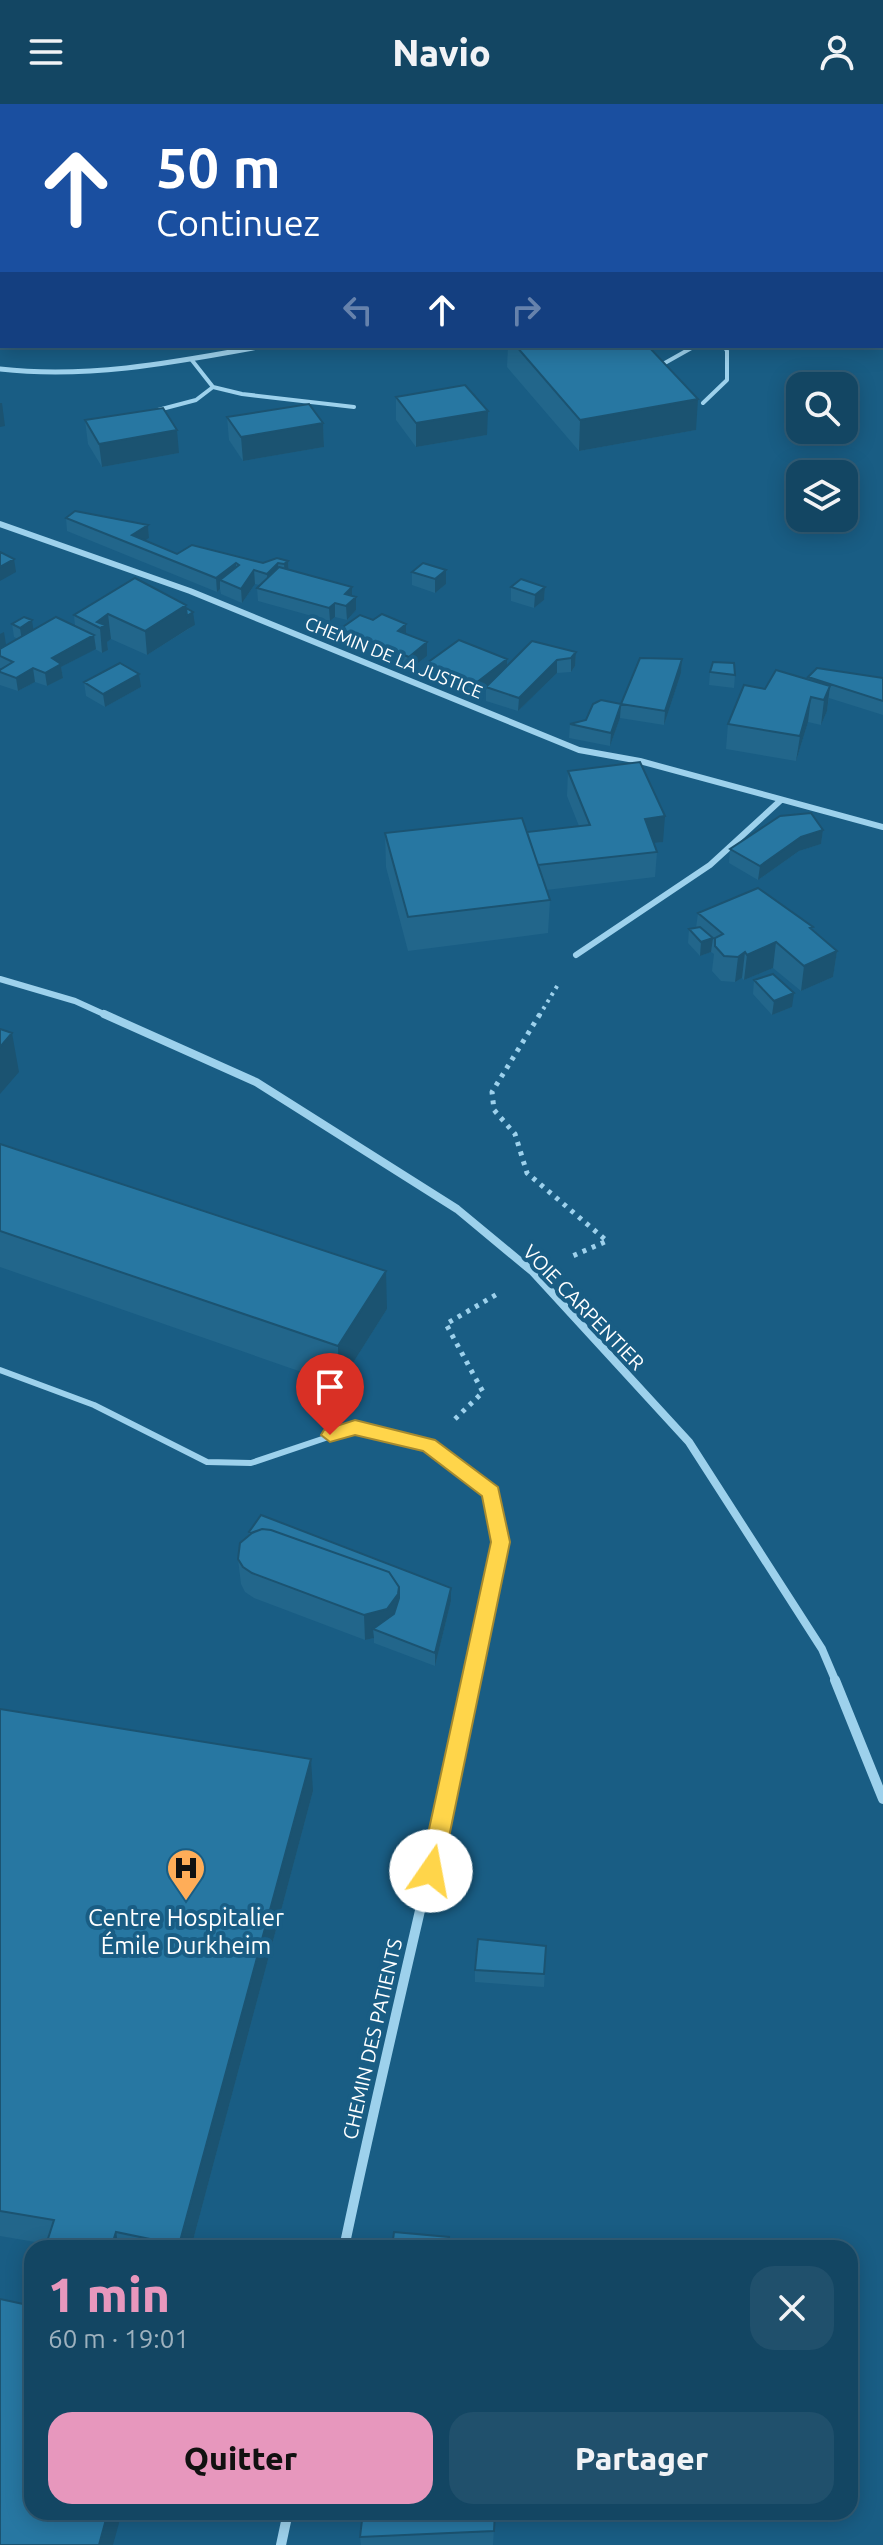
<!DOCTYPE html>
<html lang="fr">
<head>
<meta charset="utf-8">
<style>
  body { margin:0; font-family:Ubuntu,sans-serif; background:#20506c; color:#f1f3f6; height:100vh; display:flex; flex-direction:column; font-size:30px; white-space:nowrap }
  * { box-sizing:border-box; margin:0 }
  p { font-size:26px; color:#9db1be }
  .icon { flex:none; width:44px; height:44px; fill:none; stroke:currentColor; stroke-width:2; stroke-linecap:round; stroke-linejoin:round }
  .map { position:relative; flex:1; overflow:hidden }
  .details { position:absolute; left:24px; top:2136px; width:834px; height:280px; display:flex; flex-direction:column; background:#134663; border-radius:24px; box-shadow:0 4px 20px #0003,0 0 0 2px #325e78 }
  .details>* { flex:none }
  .hud { position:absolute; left:0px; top:0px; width:884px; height:244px; box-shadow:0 4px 20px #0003,0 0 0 2px #325e78; background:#1a4fa0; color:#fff; overflow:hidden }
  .tools { position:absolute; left:786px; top:268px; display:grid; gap:16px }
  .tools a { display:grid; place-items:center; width:72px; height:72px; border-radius:16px; background:#134663; box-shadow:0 4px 20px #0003,0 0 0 2px #325e78; font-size:40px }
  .pin { position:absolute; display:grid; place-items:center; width:68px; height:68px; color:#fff; margin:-82px -34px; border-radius:50% 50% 50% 0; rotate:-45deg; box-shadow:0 0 8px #0007 }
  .pin .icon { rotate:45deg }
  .me { position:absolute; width:88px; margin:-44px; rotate:12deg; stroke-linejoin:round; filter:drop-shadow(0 0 6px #0008) }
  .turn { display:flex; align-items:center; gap:28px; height:168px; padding:0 24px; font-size:36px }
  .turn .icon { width:104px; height:104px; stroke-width:2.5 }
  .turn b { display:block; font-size:56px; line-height:68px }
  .lanes { display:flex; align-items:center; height:76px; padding:0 24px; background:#0003; justify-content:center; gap:40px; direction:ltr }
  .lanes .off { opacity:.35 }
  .round { display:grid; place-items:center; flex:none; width:84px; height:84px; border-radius:24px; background:#20506c }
  .headline { display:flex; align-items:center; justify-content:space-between; height:136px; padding:0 24px }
  h1 { font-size:48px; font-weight:800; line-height:60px; color:#e797bd }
  .button { display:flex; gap:16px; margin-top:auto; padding:16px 24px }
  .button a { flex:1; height:92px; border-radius:24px; background:#e797bd; color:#111; font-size:32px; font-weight:800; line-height:92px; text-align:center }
  .button a+a { background:#20506c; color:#f1f3f6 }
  header { display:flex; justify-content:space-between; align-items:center; height:104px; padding:0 24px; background:#134663; font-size:36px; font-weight:800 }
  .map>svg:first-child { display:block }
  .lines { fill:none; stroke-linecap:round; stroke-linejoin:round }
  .path-far1 { stroke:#9dd1ec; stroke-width:4; stroke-dasharray:3 5; stroke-linecap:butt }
  .path { stroke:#9dd1ec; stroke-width:5; stroke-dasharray:4 6; stroke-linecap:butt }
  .lane-far1 { stroke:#9dd1ec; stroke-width:4 }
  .lane { stroke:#9dd1ec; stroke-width:6 }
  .street-far3 { stroke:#9dd1ec; stroke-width:5 }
  .street-far2 { stroke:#9dd1ec; stroke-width:6 }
  .street-far1 { stroke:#9dd1ec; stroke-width:8 }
  .street { stroke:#9dd1ec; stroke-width:10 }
  .wall { fill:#22668b }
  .shaded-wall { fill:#1b5371 }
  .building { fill:#2777a2; stroke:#1b5371; stroke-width:2 }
  .route { fill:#ffd54a; stroke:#a68a30; stroke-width:2 }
  .labels { text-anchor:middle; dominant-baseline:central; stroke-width:8; stroke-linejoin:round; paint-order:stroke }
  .far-street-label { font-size:18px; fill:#fff; stroke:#195d84 }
  .street-label { font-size:20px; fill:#fff; stroke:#195d84 }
  .near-poi-label { font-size:24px; fill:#fff; stroke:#195d84 }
</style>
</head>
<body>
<header><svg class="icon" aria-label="menu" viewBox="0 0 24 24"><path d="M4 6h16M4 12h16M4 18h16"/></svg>Navio<svg class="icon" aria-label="person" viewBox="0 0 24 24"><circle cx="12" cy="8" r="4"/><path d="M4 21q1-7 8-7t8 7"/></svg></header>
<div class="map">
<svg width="883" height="2441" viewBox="0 0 883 2441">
  <rect width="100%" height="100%" fill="#195d84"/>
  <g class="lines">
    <path class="path-far1" d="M539,912L559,879"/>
    <path class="path" d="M540,910L492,988L494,1006L515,1030L527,1069L607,1137L568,1154
      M455,1315L483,1288L446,1220L499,1189"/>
    <path class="lane-far1" d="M191,255L213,283L242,290L354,303
      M663,260L695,242
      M703,299L727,276V247L724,242
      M158,306L196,296L213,283"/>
    <path class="lane" d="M0,1266L94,1301L207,1358L251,1359L355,1324L429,1341"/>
    <path class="street-far3" d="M0,265C90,275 176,258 264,242"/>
    <path class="street-far2" d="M0,420L190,487L579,646L640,657L883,723
      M576,851L710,761L781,696
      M0,875L75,897L108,912"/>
    <path class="street-far1" d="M104,910L256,978L457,1105L533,1168L689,1338L822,1545L836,1578
      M429,1341L491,1388L501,1438L471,1578"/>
    <path class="street" d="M835,1576L883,1695
      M344,2144C384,1954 431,1766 472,1576
      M281,2441L288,2408"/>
  </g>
  <path class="wall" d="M0,0H28V2H2V25H0Z
    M303,0H345L346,2H303Z
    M491,0H609V2H491Z
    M837,0H883V56L882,2H840Z
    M882,59H883V87L882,85Z
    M508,242H648L696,326L579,347L507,263Z
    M396,293L487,331L416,343L396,316Z
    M227,313L323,319L324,343L243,357L229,336Z
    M85,316L179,349L102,363L88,340Z
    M66,414L148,421L149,434L145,436L177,450L263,459L288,457L289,466L352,483V492L356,506L347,516L335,513L330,517L258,497L257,484L260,481L255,480L242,499L221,490L220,485L217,488L67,427Z
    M446,466V480L435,489L412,481V468Z
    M511,483H545L544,496L534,504L511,497Z
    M186,501V504L195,521L147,551L111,535L107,538L108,546L102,549L95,545L61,563L63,574L47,582L35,578L18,587L0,581V566L2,565L0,564V545L18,535L14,533L12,520L34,526L75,522L74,511Z
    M373,516L406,520V530L427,552L409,566L340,538V525Z
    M576,548L575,562L571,568L557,569L518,607L486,597V585L476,593L427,573V559L507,555V562Z
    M682,555L681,569L664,621L620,614L610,642L569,634L570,620L586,616L621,600Z
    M710,568L735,571L734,584L709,581Z
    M808,573L883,574V611L829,594L827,607L821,621L808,618L796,657L726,645L728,620L765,585L808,576Z
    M84,578L141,583L105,603L86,592Z
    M568,667L663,738L654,739L657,748L655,773L546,786L550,796L548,829L408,847L386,763L385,729L527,728L579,722L567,692Z
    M823,726L821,740L799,747L758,776L729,759L730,745Z
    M698,809L812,827L837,847L833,873L801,887L773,864L744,876L742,874L735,878L721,877L712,867L714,850L711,848L700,852L688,839L689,825L696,824Z
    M754,876L792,903L772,911L753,890Z
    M0,1040L387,1205L339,1281L0,1163Z
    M249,1428L451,1497L435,1562L374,1539V1534L365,1536L254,1494L245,1488L241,1480L238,1455L249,1431Z
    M0,1605L313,1687L191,2144H45L47,2140L0,2132Z
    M546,1842L544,1883L475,1878V1866Z
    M495,2408L493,2441H361L360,2433Z"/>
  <path class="shaded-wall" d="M0,87H2V120H0Z
    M698,295L696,326L579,347L580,316Z
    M0,299H2L5,322L0,323Z
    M488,307L487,331L416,343V319Z
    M323,319L324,343L243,357L241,333Z
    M177,326L179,349L102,363L99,340Z
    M148,421L149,434L136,442L132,431Z
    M14,455L16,468L0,477V463Z
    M288,457L289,470L285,474L284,460Z
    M236,459V472L220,476V485L217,488L216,474Z
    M278,459L279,472L268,483L267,470Z
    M254,466L255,480L242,499L241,485Z
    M446,466V480L435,489V475Z
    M352,483V496L345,503V490Z
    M545,483L544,496L534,504L535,491Z
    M356,493V506L347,516L346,502Z
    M335,499V513L330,517L329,504Z
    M186,501L188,525L147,551L145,527Z
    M193,508L195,521L188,525L187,512Z
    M108,510L111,535L107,538L108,546L102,549L100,524L97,518Z
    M32,516L34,530L22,537L20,524Z
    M406,520V534L398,527Z
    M4,528L6,541L0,544V530Z
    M94,531L96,545L61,563L63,574L47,582L45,569L52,554Z
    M427,538V552L409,566V553Z
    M576,548L575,562L571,568V554Z
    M507,555V568L476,593V579Z
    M682,555L681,569L664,621L665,607Z
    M557,556V569L518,607L519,594Z
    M33,564L35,578L18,587L16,574Z
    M139,570L141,583L105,603L103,590Z
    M830,582L827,607L821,621L824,596Z
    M811,593L808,618L796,657L800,632Z
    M621,600L620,614L610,642L611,629Z
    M665,712L663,738L654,739L645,715Z
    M823,726L821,740L799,747L758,776L760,762L801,733Z
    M713,834L711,848L700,852L701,838Z
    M776,838L773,864L744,876L747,851Z
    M837,847L833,873L801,887L804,862Z
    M745,848L742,874L735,878L738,853Z
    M794,889L792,903L772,911L774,897Z
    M12,929L19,968L0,990V943Z
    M386,1167L387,1205L339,1281L338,1242Z
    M451,1484V1497L435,1562V1549Z
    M398,1490L399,1508L373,1525L374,1534L365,1536L364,1511Z
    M311,1655L313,1687L191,2144H180L179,2141Z
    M116,2128L119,2144H111Z
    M108,2408H122L113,2441H99Z"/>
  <path class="building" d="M0,0H27V2H2V4H0Z
    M68,0H129V2H69Z
    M194,0H258L259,2H195Z
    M494,0H523V1L495,2Z
    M852,0H883V20H882V2H855Z
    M2,64V87H0V65Z
    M516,242H648L698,295L580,316Z
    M465,281L488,307L416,319L396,293Z
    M309,300L323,319L241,333L227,313Z
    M163,304L177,326L99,340L85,316Z
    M75,407L148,421L132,431L177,450L192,441L263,459L277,454L288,457L284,460L278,459L267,470L254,466L241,485L220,476L239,461L236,459L216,474L66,414Z
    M0,448L14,455L0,463Z
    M423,459L446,466L435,475L412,468Z
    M279,463L352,483L345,490L356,493L346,502L335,499L329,504L257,484Z
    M135,474L186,501L145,527L108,510L97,518L105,521L100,524L74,511Z
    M521,475L545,483L535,491L511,483Z
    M186,504L193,508L187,512Z
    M382,510L406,520L398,527L427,538L409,553L340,525L360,511L373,516Z
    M24,513L32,516L20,524L12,520Z
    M56,513L94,531L52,554L61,560L45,569L33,564L16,574L0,568V566L13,558L0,552V545Z
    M459,536L507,555L476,579L427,559Z
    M532,537L576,548L571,554L557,556L519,594L486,583Z
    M640,554L682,555L665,607L621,600Z
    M713,558L734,559L735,571L710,568Z
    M120,559L139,570L103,590L84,578Z
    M817,564L883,574V597L808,573Z
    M776,566L830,582L824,596L811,593L800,632L728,620L744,581L765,585Z
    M601,596L621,600L611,629L570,620L586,616L593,600Z
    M640,658L665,712L645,715L657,748L538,761L527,728L590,721L568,667Z
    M811,709L823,726L801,733L760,762L730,745L780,712Z
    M522,714L550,796L408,813L385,729Z
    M758,784L813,823L810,824L837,847L804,862L776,838L747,851L745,848L738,853L724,852L715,842V834L723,830L698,809Z
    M700,823L713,834L701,838L689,825Z
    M773,870L794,889L774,897L754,876Z
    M0,925L12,929L0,943Z
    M0,1040L386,1167L338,1242L0,1127Z
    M261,1411L451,1484L435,1549L373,1525L394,1510L399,1494V1483L389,1468L271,1426L262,1425L251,1429L249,1428Z
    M262,1425L271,1426L389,1468L399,1483L398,1490L387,1505L364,1511L252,1469L243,1463L238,1455L240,1439L252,1429Z
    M0,1605L311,1655L179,2141L116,2128L111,2144H45L54,2116L0,2107Z
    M478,1835L546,1842L544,1870L475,1866Z
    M394,2128L449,2133L448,2144H392Z
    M32,2189V2408H108L99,2441H0V2195L28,2201Z
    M363,2408H495L494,2427L360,2433Z"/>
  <path class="route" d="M355,1316L435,1336L498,1383L510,1438L442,1767L438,1774L431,1777L423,1774L420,1767L491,1438L482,1392L423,1347L355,1331L330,1338L321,1331L324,1326Z"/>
  <defs>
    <g id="hospital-pin" transform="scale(2)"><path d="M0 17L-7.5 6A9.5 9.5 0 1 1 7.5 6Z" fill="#ffad58" stroke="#195d84"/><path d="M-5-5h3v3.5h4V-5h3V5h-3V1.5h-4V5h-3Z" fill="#111"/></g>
  </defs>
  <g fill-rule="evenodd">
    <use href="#hospital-pin" x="186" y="1764"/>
  </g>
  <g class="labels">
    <g class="far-street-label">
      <text transform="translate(394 553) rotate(22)">CHEMIN DE LA JUSTICE</text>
    </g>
    <g class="street-label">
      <text transform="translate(584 1203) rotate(46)">VOIE CARPENTIER</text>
      <text transform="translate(372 1935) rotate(-77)">CHEMIN DES PATIENTS</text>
    </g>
    <g class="near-poi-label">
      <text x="186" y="1813">Centre Hospitalier<tspan x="186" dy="28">Émile Durkheim</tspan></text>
    </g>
  </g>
</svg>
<div class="tools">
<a><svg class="icon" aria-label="search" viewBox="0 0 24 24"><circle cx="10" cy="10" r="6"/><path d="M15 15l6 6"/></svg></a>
<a><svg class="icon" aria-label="layers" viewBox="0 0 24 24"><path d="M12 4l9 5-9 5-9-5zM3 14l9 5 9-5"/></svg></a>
</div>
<div class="pin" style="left:330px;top:1331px;background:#d93025"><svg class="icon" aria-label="arrive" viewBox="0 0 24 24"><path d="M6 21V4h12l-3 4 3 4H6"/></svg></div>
<svg class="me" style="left:431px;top:1767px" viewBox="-20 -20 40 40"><circle r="19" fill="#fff"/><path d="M0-13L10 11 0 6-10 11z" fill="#ffd54a"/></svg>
<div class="hud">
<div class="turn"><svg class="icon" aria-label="ahead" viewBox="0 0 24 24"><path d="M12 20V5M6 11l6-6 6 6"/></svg><div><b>50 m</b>Continuez</div></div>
<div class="lanes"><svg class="icon off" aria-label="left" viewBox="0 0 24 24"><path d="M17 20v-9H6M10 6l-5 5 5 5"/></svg><svg class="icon" aria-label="ahead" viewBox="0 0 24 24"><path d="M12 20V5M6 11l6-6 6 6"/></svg><svg class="icon off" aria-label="right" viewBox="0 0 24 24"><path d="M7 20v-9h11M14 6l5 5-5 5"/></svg></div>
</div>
<section class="details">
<div class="headline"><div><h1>1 min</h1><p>60 m · 19:01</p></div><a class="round"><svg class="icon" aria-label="close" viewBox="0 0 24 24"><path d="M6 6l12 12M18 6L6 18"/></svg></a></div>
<div class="button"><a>Quitter</a><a>Partager</a></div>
</section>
</div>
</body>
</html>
